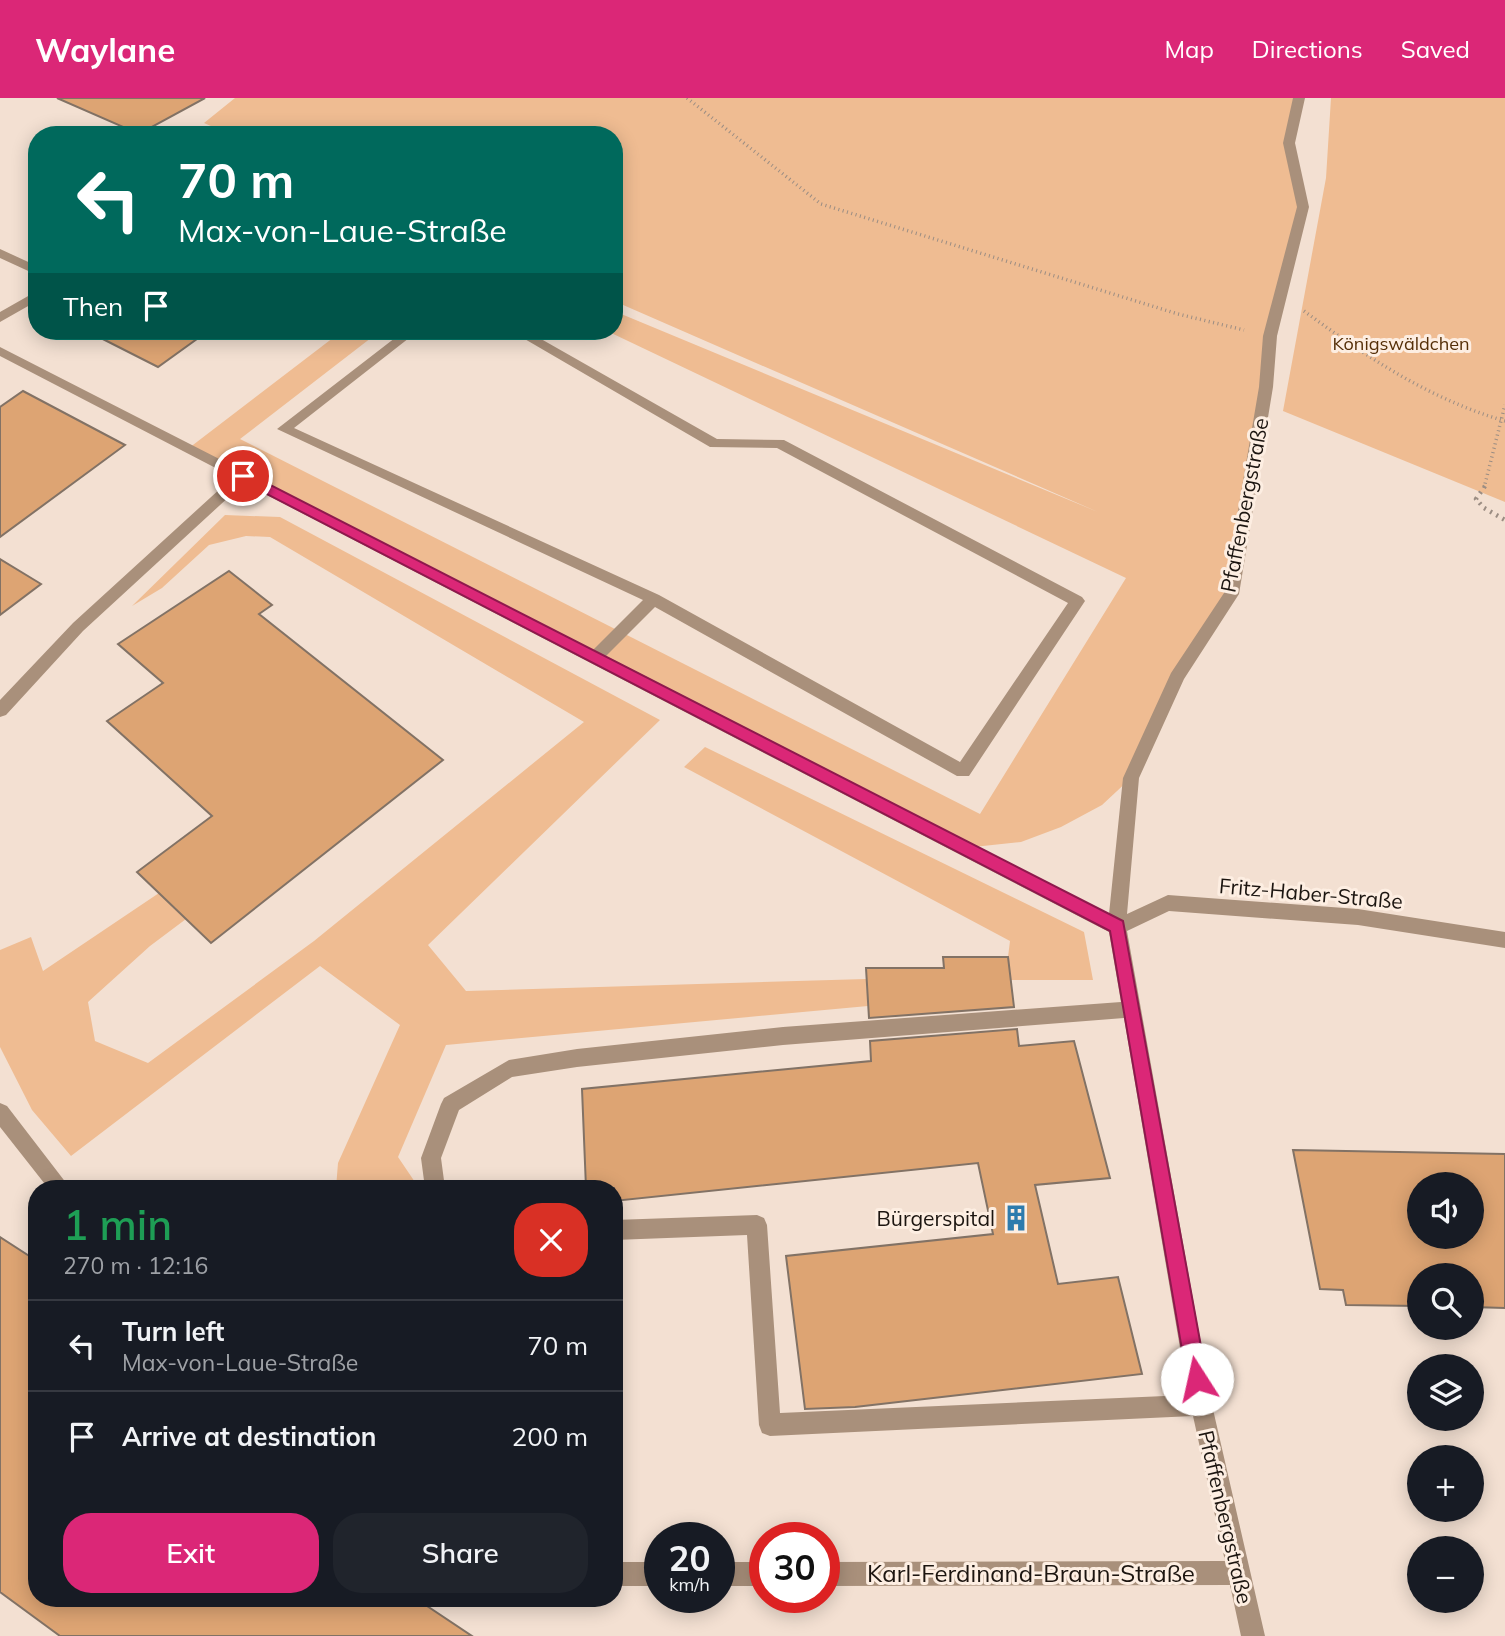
<!DOCTYPE html>
<html lang="en">
<head>
<meta charset="utf-8">
<style>
  body { margin:0; font-family:Mulish,sans-serif; background:#20242c; color:#f1f3f6; height:100vh; display:flex; flex-direction:column; font-size:26px; white-space:nowrap }
  * { box-sizing:border-box; margin:0 }
  p { font-size:23px; color:#9ea1a6 }
  .icon { flex:none; width:38px; height:38px; fill:none; stroke:currentColor; stroke-width:2; stroke-linecap:round; stroke-linejoin:round }
  .map { position:relative; flex:1; overflow:hidden }
  .side { position:absolute; left:28px; top:1082px; width:595px; height:427px; display:flex; flex-direction:column; background:#171b24; border-radius:28px; box-shadow:0 4px 18px #0003 }
  .side>* { flex:none }
  .guide { position:absolute; left:28px; top:28px; width:595px; height:214px; border-radius:28px; box-shadow:0 4px 18px #0003; background:#00695c; color:#fff; overflow:hidden }
  .fabs { position:absolute; left:1407px; top:1074px; display:grid; gap:14px }
  .fabs a { display:grid; place-items:center; width:77px; height:77px; border-radius:50%; background:#171b24; box-shadow:0 4px 18px #0003; font-size:35px }
  .speed { position:absolute; left:644px; top:1424px; display:flex; gap:14px; font-size:35px; font-weight:700; text-align:center }
  .speed>* { display:grid; place-content:center; width:91px; height:91px; border-radius:50%; background:#171b24; box-shadow:0 4px 18px #0003; line-height:1 }
  .speed small { font-size:18px; font-weight:400 }
  .speed .limit { border:10px solid #d22; background:#fff; color:#111 }
  .pin { position:absolute; display:grid; place-items:center; width:60px; height:60px; color:#fff; margin:-30px; border:4px solid #fff; border-radius:50%; box-shadow:0 2px 7px #0007 }
  .me { position:absolute; width:77px; margin:-38px; rotate:350deg; stroke-linejoin:round; filter:drop-shadow(0 0 5px #0008) }
  .turn { display:flex; align-items:center; gap:24px; height:147px; padding:0 35px; font-size:32px }
  .turn .icon { width:91px; height:91px; stroke-width:2.5 }
  .turn b { display:block; font-size:49px; line-height:60px }
  .then { display:flex; align-items:center; height:66px; padding:0 35px; background:#0003; gap:14px; font-size:26px }
  .round { display:grid; place-items:center; flex:none; width:74px; height:74px; border-radius:28px; background:#20242c }
  .headline { display:flex; align-items:center; justify-content:space-between; height:119px; padding:0 35px }
  h1 { font-size:42px; font-weight:600; line-height:52px; color:#1e9e55 }
  .button { display:flex; gap:14px; margin-top:auto; padding:14px 35px }
  .button a { flex:1; height:80px; border-radius:28px; background:#db2777; color:#fff; font-size:28px; font-weight:600; line-height:80px; text-align:center }
  .button a+a { background:#20242c; color:#f1f3f6 }
  ul { padding:0; list-style:none }
  li { display:flex; align-items:center; gap:21px; height:91px; padding:0 35px; border-top:2px solid #363941 }
  li div { flex:1 }
  li b { display:block; font-size:26px }
  li em { font-style:normal }
  header { display:flex; align-items:center; gap:42px; box-sizing:border-box; height:98px; padding:0 35px; background:#db2777; color:#fff }
  header strong { font-size:33px }
  nav { display:flex; gap:38px; margin-inline-start:auto; font-size:24px }
  .map>svg:first-child { display:block }
  .green { fill:#efbc92 }
  .building { fill:#dda473; stroke:#827265; stroke-width:2; fill-rule:evenodd }
  .lines { fill:none; stroke-linecap:round; stroke-linejoin:round }
  .path-far1 { stroke:#9b8d83; stroke-width:3.5; stroke-dasharray:1 3.5; stroke-linecap:butt }
  .path { stroke:#9b8d83; stroke-width:4.5; stroke-dasharray:2 5; stroke-linecap:butt }
  .minor { fill:#a9907b; fill-rule:evenodd }
  .route { fill:#db2777; stroke:#8e194d; stroke-width:2 }
  .labels { text-anchor:middle; dominant-baseline:central; stroke-width:6; stroke-linejoin:round; paint-order:stroke }
  .far-park-label { font-size:18px; fill:#552f08; stroke:#fdeee2 }
  .street-label { font-size:21px; fill:#1c1510; stroke:#fdeee2 }
  .poi-label { font-size:21px; fill:#1c1510; stroke:#fdeee2; text-anchor:end }
  .near-street-label { font-size:24px; fill:#1c1510; stroke:#fdeee2 }
</style>
</head>
<body>
<header>
<strong>Waylane</strong>
<nav><a>Map</a><a>Directions</a><a>Saved</a></nav>
</header>
<div class="map">
<svg width="1505" height="1538" viewBox="0 0 1505 1538">
  <rect width="100%" height="100%" fill="#f3e0d2"/>
  <path class="green" d="M235,0H1299L1289,45L1303,109L1270,238L1231,496L1177,580L1131,680L1102,707L1061,729L1021,744L964,750L189,350L342,233H380L240,341L980,716L1126,480L607,233H614V213L1098,414L614,203V37H231L204,25Z
    M1331,0H1505V404L1283,313L1326,80Z
    M225,417L280,419L660,622L428,847L466,893L866,881L868,908L446,947L398,1059L419,1090H336L338,1065L400,927L320,868L71,1058L32,1012L0,949V852L31,839L43,873L159,795L186,821L150,848L88,904L95,943L148,965L314,843L584,624L270,439L246,438L209,447L162,490L132,508Z
    M705,649L1084,834L1093,882H1011L1008,859L1010,843L684,669Z"/>
  <path class="building" d="M57,0H205L139,36Z
    M87,233H208L158,269Z
    M23,293L125,347L0,439V309Z
    M0,461L41,486L0,517Z
    M229,473L272,507L259,516L443,662L211,845L137,774L212,718L107,623L163,585L118,546Z
    M943,859H1008L1014,909L869,920L866,870H944Z
    M1017,931L1019,948L1074,943L1110,1080L1035,1087L1058,1186L1118,1179L1142,1276L855,1309L805,1311L786,1158L993,1136L978,1065L614,1103V1090H586L582,991L871,963L870,943Z
    M1293,1052L1505,1056V1210L1472,1209V1178H1419V1208L1346,1207L1343,1192L1320,1191ZM1419,1087H1472V1139H1419Z
    M0,1139L37,1163V1500H415L472,1538H60L0,1494Z"/>
  <g class="lines">
    <path class="path-far1" d="M687,0L821,106L1178,216L1244,232
      M1304,213C1367,259 1429,301 1505,323
      M1484,390L1505,307"/>
    <path class="path" d="M1485,388L1476,401L1484,410L1505,422"/>
    <path class="minor" d="M1293,0H1305L1295,45L1309,109L1277,238L1273,289L1239,496L1184,581L1139,680L1127,816L1168,797L1358,811L1505,834V850L1358,827L1169,813L1127,833L1212,1307L1265,1538H1241L1230,1487L824,1488V1464L1225,1463L1193,1318L770,1338L762,1335L759,1327L747,1137L614,1142V1122L757,1117L764,1120L767,1127L780,1315L1188,1297L1124,920L783,947L577,969L512,979L459,1012L441,1060L445,1090H425L421,1060L441,1006L444,1000L509,962L577,951L783,929L1121,904L1109,834L244,385L83,533L6,617L0,619V602L73,525L233,379L0,258V249L593,552L643,502L277,331L404,233H418L294,330L659,497L960,664L1068,505L777,350L710,349L511,233H527L717,341L784,342L1082,499L1085,503L969,678H957L655,509L606,558L1109,816L1123,680L1171,575L1224,495L1259,289L1263,238L1297,109L1283,45Z
      M0,151L37,168V177L0,160Z
      M37,193V203L0,224V214Z
      M0,1005L7,1008L70,1090H48L0,1029Z
      M614,1464H660V1488H614Z
      M719,1464H765V1488H719Z"/>
  </g>
  <path class="route" d="M243,373L1123,823L1207,1281L1204,1288L1197,1291L1190,1288L1187,1281L1110,833L238,381V375Z"/>
  <defs>
    <g id="building-bare" transform="scale(2.1)"><path d="M-4-6H4V6H1V3H-1V6H-4ZM-2.5-4.3h1.7v1.8h-1.7ZM.8-4.3h1.7v1.8H.8ZM-2.5-1h1.7V.8h-1.7ZM.8-1h1.7V.8H.8Z" fill="#2d7bad" stroke="#fdeee2" stroke-width="2.5" paint-order="stroke"/></g>
  </defs>
  <g fill-rule="evenodd">
    <use href="#building-bare" x="1016" y="1120"/>
  </g>
  <g class="labels">
    <g class="far-park-label">
      <text x="1401" y="245">Königswäldchen</text>
    </g>
    <g class="street-label">
      <text transform="translate(1244 407) rotate(-79)">Pfaffenbergstraße</text>
      <text transform="translate(1311 795) rotate(5)">Fritz-Haber-Straße</text>
      <text transform="translate(1226 1419) rotate(77)">Pfaffenbergstraße</text>
    </g>
    <g class="poi-label">
      <text x="995" y="1120">Bürgerspital</text>
    </g>
    <g class="near-street-label">
      <text x="1031" y="1475">Karl-Ferdinand-Braun-Straße</text>
    </g>
  </g>
</svg>
<div class="fabs">
<a><svg class="icon" aria-label="sound" viewBox="0 0 24 24"><path d="M4 9h4l5-4v14l-5-4H4zM17 9q2 3 0 6"/></svg></a>
<a><svg class="icon" aria-label="search" viewBox="0 0 24 24"><circle cx="10" cy="10" r="6"/><path d="M15 15l6 6"/></svg></a>
<a><svg class="icon" aria-label="layers" viewBox="0 0 24 24"><path d="M12 4l9 5-9 5-9-5zM3 14l9 5 9-5"/></svg></a>
<a>+</a>
<a>−</a>
</div>
<div class="speed"><div>20<small>km/h</small></div><div class="limit">30</div></div>
<div class="pin" style="left:243px;top:378px;background:#d93025"><svg class="icon" aria-label="arrive" viewBox="0 0 24 24"><path d="M6 21V4h12l-3 4 3 4H6"/></svg></div>
<svg class="me" style="left:1197px;top:1281px" viewBox="-20 -20 40 40"><circle r="19" fill="#fff"/><path d="M0-13L10 11 0 6-10 11z" fill="#db2777"/></svg>
<div class="guide">
<div class="turn"><svg class="icon" aria-label="left" viewBox="0 0 24 24"><path d="M17 20v-9H6M10 6l-5 5 5 5"/></svg><div><b>70 m</b>Max-von-Laue-Straße</div></div>
<div class="then">Then<svg class="icon" aria-label="arrive" viewBox="0 0 24 24"><path d="M6 21V4h12l-3 4 3 4H6"/></svg></div>
</div>
<section class="side">
<div class="headline"><div><h1>1 min</h1><p>270 m · 12:16</p></div><a class="round" style="background:#d93025;color:#fff"><svg class="icon" aria-label="close" viewBox="0 0 24 24"><path d="M6 6l12 12M18 6L6 18"/></svg></a></div>
<ul>
<li><svg class="icon" aria-label="left" viewBox="0 0 24 24"><path d="M17 20v-9H6M10 6l-5 5 5 5"/></svg><div><b>Turn left</b><p>Max-von-Laue-Straße</p></div><em>70 m</em></li>
<li><svg class="icon" aria-label="arrive" viewBox="0 0 24 24"><path d="M6 21V4h12l-3 4 3 4H6"/></svg><div><b>Arrive at destination</b></div><em>200 m</em></li>
</ul>
<div class="button"><a>Exit</a><a>Share</a></div>
</section>
</div>
</body>
</html>
